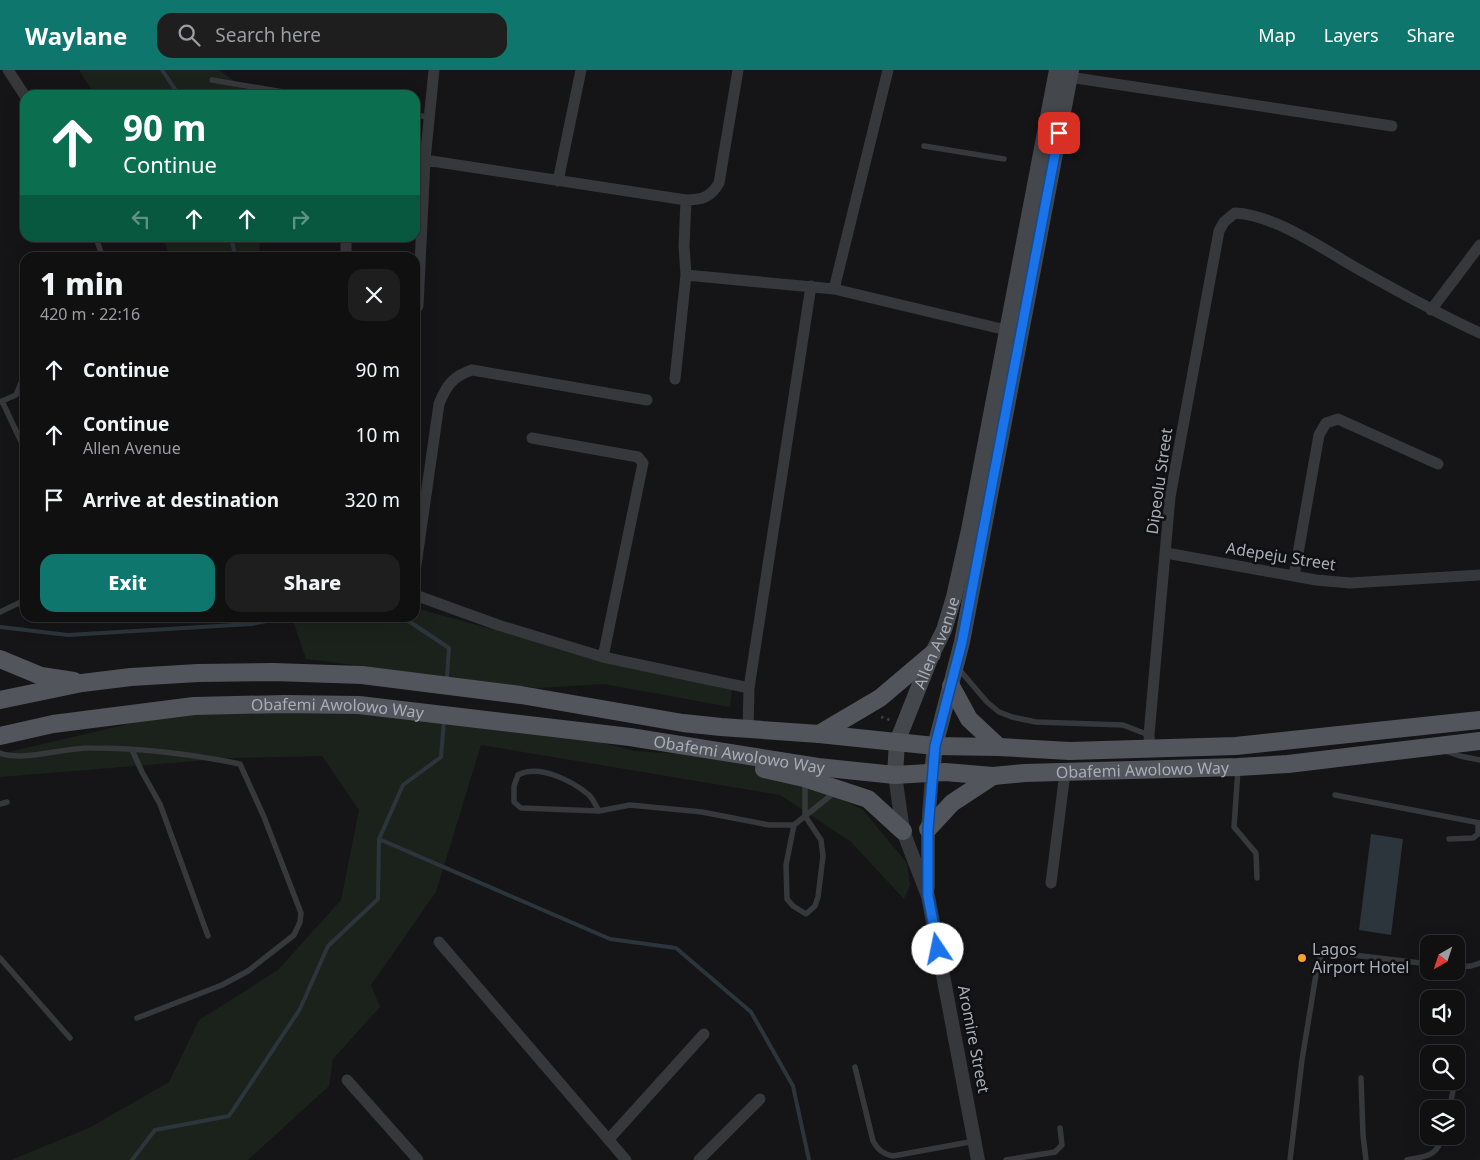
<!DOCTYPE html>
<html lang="en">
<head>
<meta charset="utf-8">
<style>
  body { margin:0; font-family:"Noto Sans",sans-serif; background:#1e1e1f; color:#f1f3f6; height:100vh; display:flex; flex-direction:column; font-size:19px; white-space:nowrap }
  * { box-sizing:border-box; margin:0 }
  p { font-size:16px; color:#9c9d9f }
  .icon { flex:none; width:28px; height:28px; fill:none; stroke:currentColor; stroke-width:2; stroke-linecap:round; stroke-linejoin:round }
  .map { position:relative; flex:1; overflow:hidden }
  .side { position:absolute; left:20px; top:182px; width:400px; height:370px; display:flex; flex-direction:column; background:#101011; border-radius:15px; box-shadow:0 5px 20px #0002,0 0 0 1px #303031 }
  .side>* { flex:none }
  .hud { position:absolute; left:20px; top:20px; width:400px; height:152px; border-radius:15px; box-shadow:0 5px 20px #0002,0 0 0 1px #303031; background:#0b6e4f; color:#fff; overflow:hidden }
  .needle { width:32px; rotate:219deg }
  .tools { position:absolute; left:1420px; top:865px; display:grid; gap:10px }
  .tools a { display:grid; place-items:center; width:45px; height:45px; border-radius:10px; background:#101011; box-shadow:0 5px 20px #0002,0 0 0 1px #303031; font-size:25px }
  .pin { position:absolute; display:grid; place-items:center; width:42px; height:42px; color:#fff; margin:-21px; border-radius:10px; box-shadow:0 2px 8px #0006 }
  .me { position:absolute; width:55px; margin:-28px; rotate:349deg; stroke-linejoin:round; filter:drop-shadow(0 0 4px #0008) }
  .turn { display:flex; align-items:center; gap:18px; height:105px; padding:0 20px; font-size:22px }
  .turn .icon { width:65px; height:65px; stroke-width:2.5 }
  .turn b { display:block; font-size:35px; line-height:42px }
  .lanes { display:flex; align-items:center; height:48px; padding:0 20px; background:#0003; justify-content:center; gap:25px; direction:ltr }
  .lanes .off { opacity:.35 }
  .round { display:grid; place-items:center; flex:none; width:52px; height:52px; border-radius:15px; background:#1e1e1f }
  .overview { display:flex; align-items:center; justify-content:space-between; height:85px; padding:0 20px }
  h1 { font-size:30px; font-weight:800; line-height:38px }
  .action { display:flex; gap:10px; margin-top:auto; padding:10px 20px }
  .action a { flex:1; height:58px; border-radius:15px; background:#0f766e; color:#fff; font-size:20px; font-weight:800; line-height:58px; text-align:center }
  .action a+a { background:#1e1e1f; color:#f1f3f6 }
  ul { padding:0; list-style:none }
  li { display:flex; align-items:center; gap:15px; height:65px; padding:0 20px }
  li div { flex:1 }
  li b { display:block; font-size:19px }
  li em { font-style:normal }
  header { display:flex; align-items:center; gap:30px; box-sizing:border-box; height:70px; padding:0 25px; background:#0f766e; color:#fff }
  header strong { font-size:24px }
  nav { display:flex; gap:28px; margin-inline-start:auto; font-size:18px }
  .search { width:350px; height:45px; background:#1e1e1f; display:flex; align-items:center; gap:12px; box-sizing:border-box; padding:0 18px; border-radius:15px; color:#9c9d9f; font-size:19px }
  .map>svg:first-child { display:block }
  .green { fill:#1b221b }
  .water { fill:#2b353b }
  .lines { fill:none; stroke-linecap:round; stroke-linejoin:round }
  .stream { stroke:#2b353b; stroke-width:4 }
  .path { stroke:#3c3f43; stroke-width:2.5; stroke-dasharray:2.5 4; stroke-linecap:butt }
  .service { stroke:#36383c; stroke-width:5.5 }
  .minor { stroke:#36383c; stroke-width:11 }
  .tertiary { stroke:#36383c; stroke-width:14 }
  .secondary { stroke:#44474c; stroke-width:16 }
  .primary { stroke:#52555b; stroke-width:18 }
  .route-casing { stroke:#114b97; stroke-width:12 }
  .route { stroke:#1a73e8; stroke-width:9 }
  .poi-dot { fill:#f7a12d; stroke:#101012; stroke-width:2 }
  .labels { text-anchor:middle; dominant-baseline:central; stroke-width:5; stroke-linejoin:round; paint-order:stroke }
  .street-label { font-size:16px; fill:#a7adb8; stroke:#101012 }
  .poi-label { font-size:16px; fill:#a7adb8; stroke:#101012; text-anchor:start }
</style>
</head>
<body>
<header>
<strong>Waylane</strong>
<div class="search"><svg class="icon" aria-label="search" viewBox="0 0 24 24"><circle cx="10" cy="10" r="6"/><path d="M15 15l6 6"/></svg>Search here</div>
<nav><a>Map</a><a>Layers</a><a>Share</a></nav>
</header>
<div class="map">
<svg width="1480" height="1090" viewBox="0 0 1480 1090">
  <rect width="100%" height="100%" fill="#151517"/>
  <path class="green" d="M79,0H219L253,25H95Z
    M163,168H260L259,187H170Z
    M415,538L618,594L732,620L730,637L604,614L538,618L306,589L292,548H415Z
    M253,636L360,641L582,668L635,681L694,685H728L797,706L863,740L907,793L910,815L904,829L850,771L780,725L481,675L436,822L371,915L380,937L333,989L329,1016L248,1090H11L89,1058L169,1012L199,950L278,900L341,830L359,740L322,686L233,688L0,707V684L141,651Z"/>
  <path class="water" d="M1371,764L1403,769L1391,865L1359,860Z"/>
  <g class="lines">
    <path class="stream" d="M162,0L179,25
      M231,168L236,188
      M404,548L449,578L447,607
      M0,557L68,565L251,554L282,548
      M379,769L610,869L676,878L751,942L793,1016L809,1090
      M132,1090L155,1060L229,1046L300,939L328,876L378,829L379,769L403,715L441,687L444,650"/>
    <path class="path" d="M881,647L890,650"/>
    <path class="service" d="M212,10L301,25
      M415,45L428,47
      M924,76L1004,89
      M96,168L103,188
      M2,331L25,380
      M0,332L16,325L25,303
      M0,542L25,530
      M957,597L987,632L999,642L1012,647L1036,652L1123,655L1149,665
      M132,680L142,702L160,734L208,866
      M1445,681L1460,686L1480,690
      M0,683C22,692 66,677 91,678C141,678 191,684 240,694L264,747L301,843L300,852L294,865L248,901L222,915L137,948
      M1238,699L1234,757L1256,783L1257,808
      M1335,725L1480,753
      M0,734L7,732
      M599,741C596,736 593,729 589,725C571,710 539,694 518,705L514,716V732L521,738L599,741L630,735L702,742L769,755H794L835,722
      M794,755L786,795L787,829L793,836L806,844L815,836L818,827L823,786L821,770L805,746V710
      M1449,769L1473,768L1478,764V753
      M0,888L70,968
      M1456,897L1471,896L1480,893
      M855,997L873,1071C878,1080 883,1084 893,1086L975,1071
      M1361,1008L1363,1065L1366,1090
      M1449,1039L1455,1012
      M1006,1090L1055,1082L1062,1075L1060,1058
      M1290,1090L1302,990L1318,892L1322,884L1328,882L1429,894
      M1407,1090C1425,1086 1438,1087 1442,1066"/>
    <path class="minor" d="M8,0L25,26
      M1069,7L1392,56
      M425,90L686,130L684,176L686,205L675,309
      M558,111L581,0
      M686,130C702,130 711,127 719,113L738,0
      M346,188V168
      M686,205L834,219L1006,260
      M834,219L888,0
      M415,239L418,236L425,90L434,0
      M1431,240L1480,175
      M532,368L638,387L643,393L603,587
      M1166,483L1316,510L1350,513L1480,505
      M415,502L439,334C446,316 453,306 472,300L647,330
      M1294,506L1319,365L1326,353L1338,349L1438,394
      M415,525L498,555L603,587L749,618
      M748,660L749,618L811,216
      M1150,678L1149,665L1170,427L1219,161L1224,152L1235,143C1275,145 1323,179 1358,199C1399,222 1438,244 1480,263
      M1051,813L1065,703
      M439,872L626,1090
      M347,1010L418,1090
      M609,1069L704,964
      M699,1090L760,1029"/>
    <path class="tertiary" d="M895,705L903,761L928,826L978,1090
      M928,817V759L932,703"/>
    <g class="secondary">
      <path d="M932,703L935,676L962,572L1071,0"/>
      <path id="s1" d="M895,705L897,672L932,584L944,560L954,527L969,460L1057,0"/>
    </g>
    <g class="primary">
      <path d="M0,589L41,606L74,611"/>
      <path d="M951,616L969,649L999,677"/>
      <path d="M0,630L82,613L131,607L198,603L273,602L362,605L521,625L683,653L721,657L819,664L935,676L999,677L1070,681L1236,676L1480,650"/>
      <path d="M819,664L880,628L932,584"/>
      <path id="s2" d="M0,666L53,654L194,636L284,634L359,635L630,667L818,697L866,702L895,705L945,702L993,706L1025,703L1238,697L1288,694L1480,671"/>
      <path d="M764,699L804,708L868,729L903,761"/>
      <path d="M928,759L952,733L993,706"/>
    </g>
  </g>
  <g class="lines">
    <g class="route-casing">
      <path id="route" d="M938,879L928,826V759L935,676L962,572L1059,63"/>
    </g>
    <use href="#route" class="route"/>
  </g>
  <circle class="poi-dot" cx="1302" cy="888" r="5"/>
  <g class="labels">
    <g class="street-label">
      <text transform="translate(1159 411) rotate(-82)">Dipeolu Street</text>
      <text transform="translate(1281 486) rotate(9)">Adepeju Street</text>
      <text stroke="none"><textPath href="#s1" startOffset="140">Allen Avenue</textPath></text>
      <text stroke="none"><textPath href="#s2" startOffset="340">Obafemi Awolowo Way</textPath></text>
      <text stroke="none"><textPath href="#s2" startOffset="745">Obafemi Awolowo Way</textPath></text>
      <text stroke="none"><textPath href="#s2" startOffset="1150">Obafemi Awolowo Way</textPath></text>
      <text transform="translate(974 969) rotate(79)">Aromire Street</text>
    </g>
    <g class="poi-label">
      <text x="1312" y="879">Lagos<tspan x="1312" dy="18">Airport Hotel</tspan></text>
    </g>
  </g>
</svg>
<div class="tools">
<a><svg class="needle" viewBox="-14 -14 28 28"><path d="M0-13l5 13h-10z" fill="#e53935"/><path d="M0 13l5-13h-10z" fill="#9c9d9f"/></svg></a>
<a><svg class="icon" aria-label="sound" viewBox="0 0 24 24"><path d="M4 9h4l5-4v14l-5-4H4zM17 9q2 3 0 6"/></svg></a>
<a><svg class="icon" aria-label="search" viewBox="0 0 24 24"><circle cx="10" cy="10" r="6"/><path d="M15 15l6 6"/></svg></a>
<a><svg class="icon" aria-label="layers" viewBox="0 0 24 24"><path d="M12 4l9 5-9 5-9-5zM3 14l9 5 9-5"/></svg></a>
</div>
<div class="pin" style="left:1059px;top:63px;background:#d93025"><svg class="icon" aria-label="arrive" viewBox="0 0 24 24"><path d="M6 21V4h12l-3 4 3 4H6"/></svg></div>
<svg class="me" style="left:938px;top:879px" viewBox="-20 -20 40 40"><circle r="19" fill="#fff"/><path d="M0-13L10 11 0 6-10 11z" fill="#1a73e8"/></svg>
<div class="hud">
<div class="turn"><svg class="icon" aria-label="ahead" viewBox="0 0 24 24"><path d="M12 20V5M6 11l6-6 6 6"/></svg><div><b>90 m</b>Continue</div></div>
<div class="lanes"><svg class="icon off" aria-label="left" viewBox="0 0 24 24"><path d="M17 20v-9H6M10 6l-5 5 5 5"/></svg><svg class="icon" aria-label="ahead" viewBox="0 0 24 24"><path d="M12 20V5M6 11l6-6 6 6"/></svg><svg class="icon" aria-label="ahead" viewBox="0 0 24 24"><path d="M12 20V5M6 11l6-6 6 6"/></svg><svg class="icon off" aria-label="right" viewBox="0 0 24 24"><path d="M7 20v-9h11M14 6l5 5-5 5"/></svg></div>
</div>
<section class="side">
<div class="overview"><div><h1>1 min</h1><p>420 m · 22:16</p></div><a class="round"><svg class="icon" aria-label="close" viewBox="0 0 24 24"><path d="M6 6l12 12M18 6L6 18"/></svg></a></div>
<ul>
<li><svg class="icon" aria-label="ahead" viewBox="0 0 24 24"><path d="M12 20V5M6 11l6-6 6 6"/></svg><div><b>Continue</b></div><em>90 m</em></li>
<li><svg class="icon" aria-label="ahead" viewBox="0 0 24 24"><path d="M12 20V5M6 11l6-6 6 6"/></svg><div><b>Continue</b><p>Allen Avenue</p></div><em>10 m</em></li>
<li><svg class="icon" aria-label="arrive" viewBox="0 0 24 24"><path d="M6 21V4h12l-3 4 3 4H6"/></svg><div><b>Arrive at destination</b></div><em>320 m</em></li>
</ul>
<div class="action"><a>Exit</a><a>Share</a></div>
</section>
</div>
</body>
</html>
